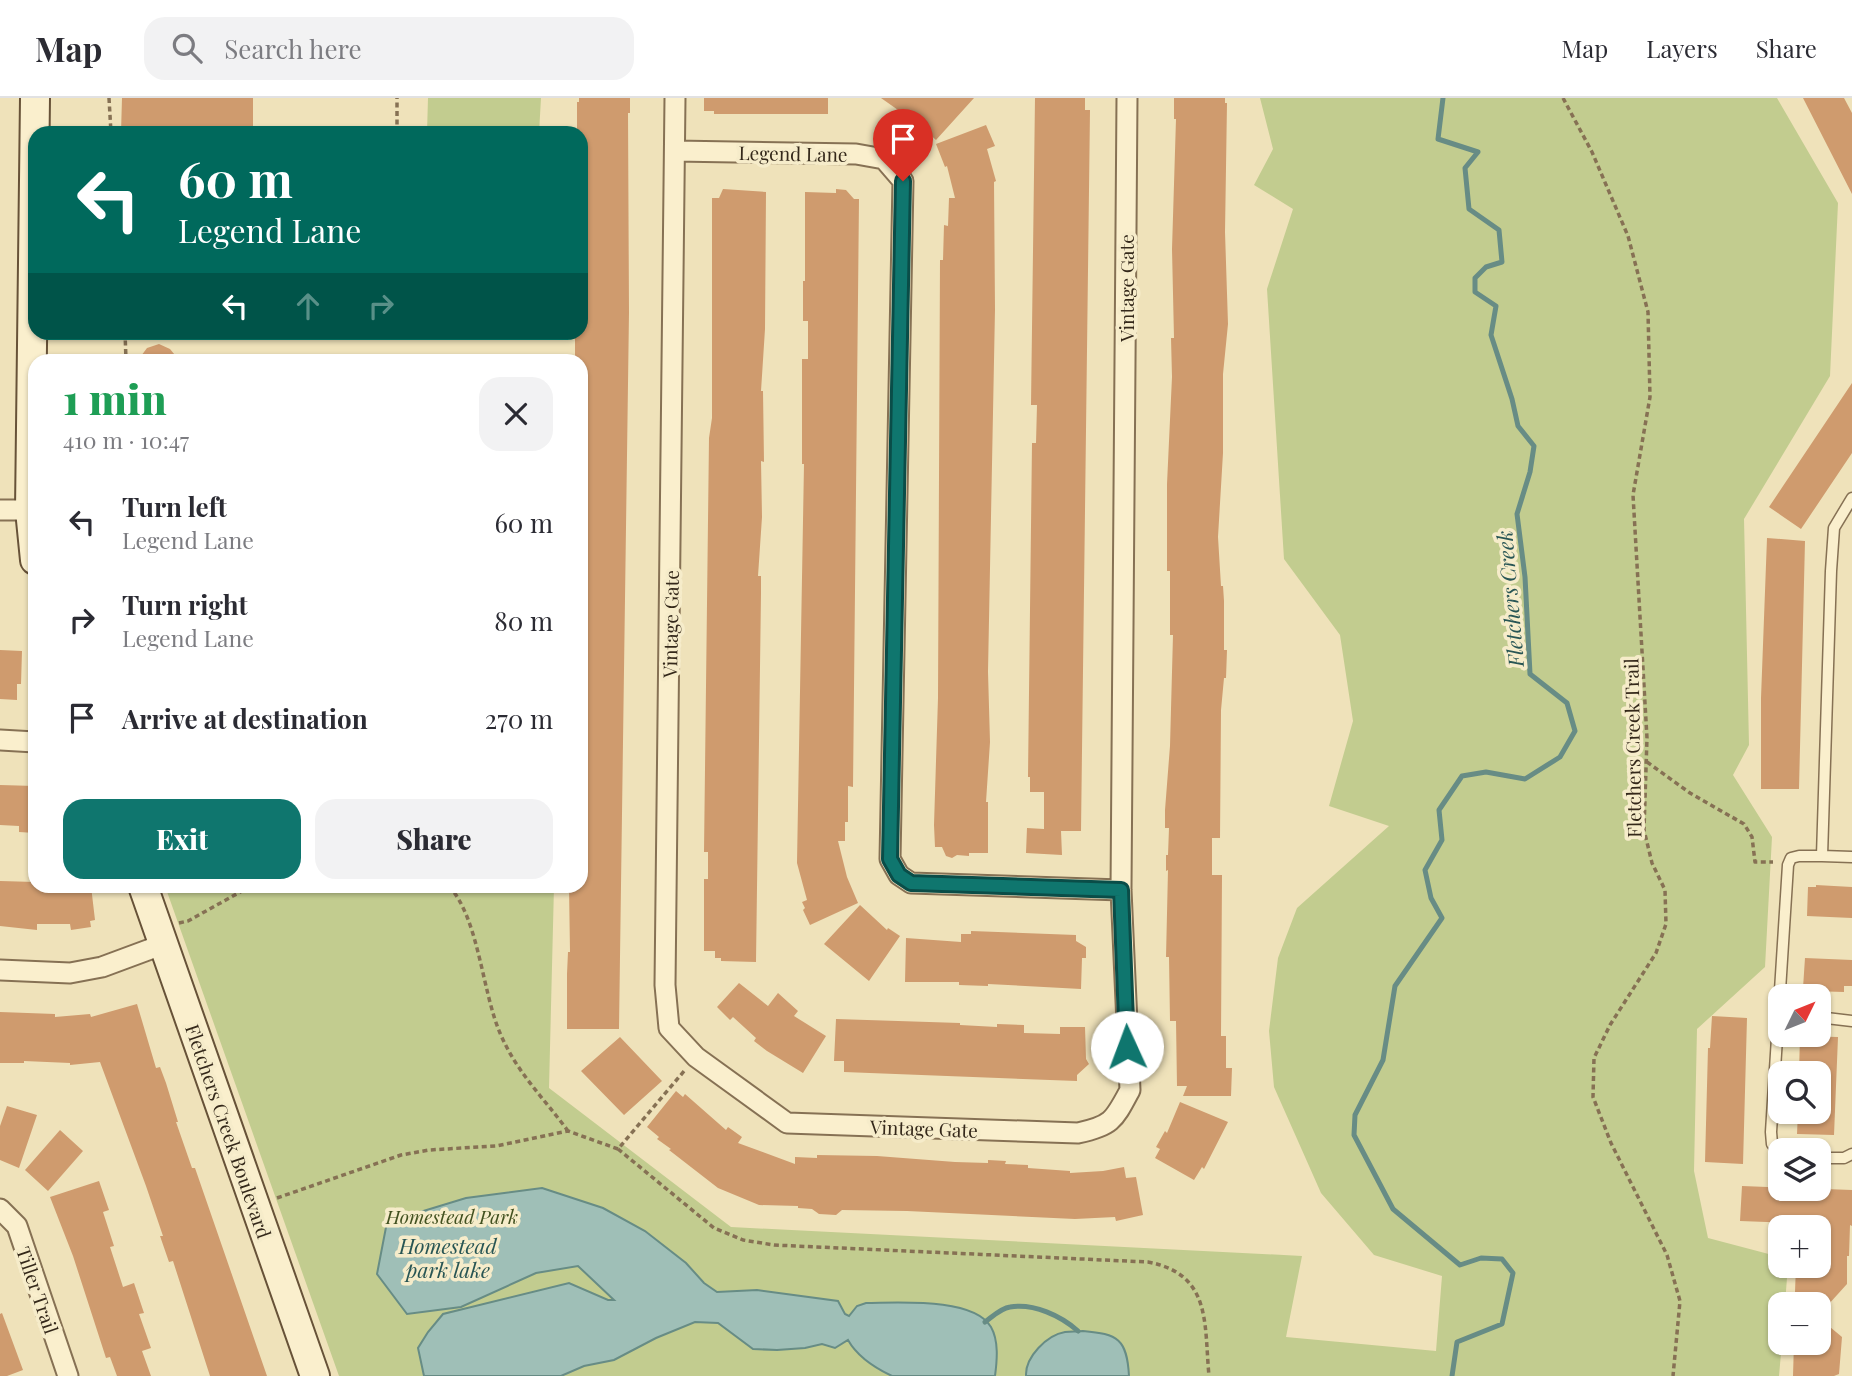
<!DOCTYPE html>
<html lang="en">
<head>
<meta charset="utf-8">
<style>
  body { margin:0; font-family:"Playfair Display",serif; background:#f2f2f3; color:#2b2b33; height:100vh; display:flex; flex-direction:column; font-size:26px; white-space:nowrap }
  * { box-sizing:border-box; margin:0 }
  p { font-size:23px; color:#7c7c81 }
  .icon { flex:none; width:38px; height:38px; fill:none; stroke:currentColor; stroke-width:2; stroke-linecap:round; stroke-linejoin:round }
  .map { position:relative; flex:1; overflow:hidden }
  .panel { position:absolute; left:28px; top:256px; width:560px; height:539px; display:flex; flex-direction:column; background:#fff; border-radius:21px; box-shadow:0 2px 5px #0004 }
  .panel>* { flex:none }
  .hud { position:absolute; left:28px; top:28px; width:560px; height:214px; border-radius:21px; box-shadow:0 2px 5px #0004; background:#00695c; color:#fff; overflow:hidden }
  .needle { width:46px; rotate:47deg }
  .tools { position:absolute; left:1768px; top:886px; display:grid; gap:14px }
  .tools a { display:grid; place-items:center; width:63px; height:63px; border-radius:14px; background:#fff; box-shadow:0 2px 5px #0004; font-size:35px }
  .pin { position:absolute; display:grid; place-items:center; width:60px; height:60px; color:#fff; margin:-72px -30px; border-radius:50% 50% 50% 0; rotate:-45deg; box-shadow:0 0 7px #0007 }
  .pin .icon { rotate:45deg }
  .me { position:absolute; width:77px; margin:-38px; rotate:358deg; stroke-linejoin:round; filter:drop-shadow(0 0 5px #0008) }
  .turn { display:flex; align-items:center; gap:24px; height:147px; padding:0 35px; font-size:32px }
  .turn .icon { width:91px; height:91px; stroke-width:2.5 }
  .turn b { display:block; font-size:49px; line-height:60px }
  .lanes { display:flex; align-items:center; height:66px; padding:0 35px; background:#0003; justify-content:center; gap:35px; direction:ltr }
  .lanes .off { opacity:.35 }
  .round { display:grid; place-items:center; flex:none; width:74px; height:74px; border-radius:21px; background:#f2f2f3 }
  .headline { display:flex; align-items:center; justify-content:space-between; height:119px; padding:0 35px }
  h1 { font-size:42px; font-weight:800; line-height:52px; color:#1e9e55 }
  .action { display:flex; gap:14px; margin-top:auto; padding:14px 35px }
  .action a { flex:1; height:80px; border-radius:21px; background:#0f766e; color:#fff; font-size:28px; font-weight:800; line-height:80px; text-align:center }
  .action a+a { background:#f2f2f3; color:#2b2b33 }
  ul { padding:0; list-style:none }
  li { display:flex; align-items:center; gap:21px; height:98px; padding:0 35px }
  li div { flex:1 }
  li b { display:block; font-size:26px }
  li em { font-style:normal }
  header { display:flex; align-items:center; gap:42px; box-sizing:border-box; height:98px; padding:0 35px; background:#fff; border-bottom:2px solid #e1e1e2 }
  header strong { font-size:33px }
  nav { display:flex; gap:38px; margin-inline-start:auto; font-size:24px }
  .search { width:490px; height:63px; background:#f2f2f3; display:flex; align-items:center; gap:18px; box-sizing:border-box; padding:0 24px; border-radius:21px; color:#7c7c81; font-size:26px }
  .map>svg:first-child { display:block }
  .green { fill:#c2cc8f }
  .water { fill:#9fbfb7; stroke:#678c85; stroke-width:2 }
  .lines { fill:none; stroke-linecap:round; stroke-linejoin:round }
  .stream { stroke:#678c85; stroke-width:5 }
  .building { fill:#cf9b6e }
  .lane-casing { stroke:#867154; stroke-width:13 }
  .street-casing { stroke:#867154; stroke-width:23 }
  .secondary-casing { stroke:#675238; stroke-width:32 }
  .path { stroke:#867154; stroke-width:3.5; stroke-dasharray:5 3.5; stroke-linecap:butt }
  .lane { stroke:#faefcd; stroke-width:10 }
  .street { stroke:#faefcd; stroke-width:19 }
  .secondary { stroke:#faefcd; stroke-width:28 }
  .route-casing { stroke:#0a4d48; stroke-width:18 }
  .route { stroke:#0f766e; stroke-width:12 }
  .labels { text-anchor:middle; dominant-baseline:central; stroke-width:7; stroke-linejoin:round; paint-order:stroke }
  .street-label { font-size:19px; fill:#34281a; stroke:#f6ecca }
  .park-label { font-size:19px; font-style:italic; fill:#425120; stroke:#f6ecca }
  .water-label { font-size:21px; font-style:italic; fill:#285554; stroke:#f6ecca }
</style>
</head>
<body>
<header>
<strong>Map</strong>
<div class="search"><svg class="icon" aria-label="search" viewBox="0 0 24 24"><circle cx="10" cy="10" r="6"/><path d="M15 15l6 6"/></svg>Search here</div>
<nav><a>Map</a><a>Layers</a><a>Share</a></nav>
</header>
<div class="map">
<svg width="1852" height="1278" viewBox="0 0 1852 1278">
  <rect width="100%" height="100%" fill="#efe2ba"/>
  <path class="green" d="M428,0H541L539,35H427Z
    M1260,0H1777L1838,105L1830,278L1744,421L1749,647L1733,677L1772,739L1765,869L1697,931L1694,1073L1708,1140L1780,1159V1167H1788L1785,1206H1780V1244H1782L1779,1278H339L165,788H554L549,990L731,1129L1302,1158L1286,1239L1436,1253L1442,1178L1374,1157L1321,1095L1274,989L1269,933L1278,860L1297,810L1389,728L1329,708L1353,623L1340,537L1284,461L1267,191L1293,111L1254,87L1273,51Z"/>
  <path class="water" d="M542,1090L603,1110L645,1133L686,1165L704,1185L717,1194L757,1192L838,1203L845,1216L849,1218L857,1208L866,1205C897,1205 973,1199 991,1229C999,1243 997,1263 995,1278H892C875,1270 857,1258 848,1242L835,1250L822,1246L805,1250L777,1252L753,1251L718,1225L695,1224L656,1240L614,1262L584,1268L561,1278H424L418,1250L428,1234L443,1216L569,1185L608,1202H614L578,1168L536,1175L461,1209L407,1216L377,1176L387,1124L466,1100Z
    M1083,1233C1118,1236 1127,1241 1129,1278H1026C1025,1259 1047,1237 1065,1234C1071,1233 1077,1234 1083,1233Z"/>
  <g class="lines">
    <path class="stream" d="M1443,0L1438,41L1478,54L1465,70L1469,111L1499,132L1502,164L1486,169L1475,180V194L1496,208L1491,237L1512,301L1518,328L1534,348L1530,374L1517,416L1525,479L1530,576L1567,605L1575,633L1560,659L1525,681L1486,674L1462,678L1439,712L1442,742L1425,772L1431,800L1442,820L1395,888L1383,962L1355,1017L1354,1037L1393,1111L1460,1167L1481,1160L1502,1161L1513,1175L1502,1226L1457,1244L1452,1278
      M985,1224C992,1219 1001,1210 1010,1209C1034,1205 1061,1218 1078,1233"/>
  </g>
  <path class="building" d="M122,0H253V35H121Z
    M579,0H630V15H628L629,214L619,931H567V876L568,854H570L569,788H581V262H575V234H581V35H577V4H579Z
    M704,0H828V16H714V13H704Z
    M881,0H974L936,42L918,26Z
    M1035,0H1085V12H1090L1081,733H1061L1062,757L1026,755L1027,730L1044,731V694H1030V679H1028L1032,345H1036L1037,307H1031Z
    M1174,0H1225V5H1227L1225,134L1228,226L1223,276V355L1218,439L1221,488H1223L1224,503V552H1227L1226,580H1224L1221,612L1220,740H1212V777H1222L1221,938H1226V970H1232L1231,998H1183L1187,988H1177L1176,923H1170L1169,859H1166L1168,772L1166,773V757H1168L1169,730H1165V712L1170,648L1173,537H1170V473H1167V386L1172,279L1171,240H1174L1172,151L1176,21H1174Z
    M1803,0H1844L1852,15V96Z
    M986,27L995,48L987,51L996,83L994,84L995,211L988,574L990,644L986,704H988V755H969V758L957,757L952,760L946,758L942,749H935L934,727L938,600L940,162H943L944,127L948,128L949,100H955L947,68L945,69L936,46Z
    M723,91L766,94L765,231L761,293H763L764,364L761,363L762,419L758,478H761V495L756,864L721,863V860H715V853H704V781H708V754H704L709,340L712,320V100H719Z
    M836,91L846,92L854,101H859L853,689L848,688V724H845V743H838L847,779L858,805L810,827L803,812L805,810L802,804L807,802L797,765L804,366H802V261H808V223H803V183H805V94L836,95Z
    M159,246L170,251L179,262H138L147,250Z
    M1852,285V355L1801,431L1769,409Z
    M1767,440L1805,443L1799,691H1761V600Z
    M0,552L22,553L21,586H17V602L0,601Z
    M0,687L35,688V735L19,734V728L0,727Z
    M0,783L35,784V788H91L95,822L90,823L91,829L71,832L70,826H37V832L0,828Z
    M1816,787L1852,789V820L1807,818L1808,789H1816Z
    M860,807L887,832L888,830L900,838L869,883L824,846Z
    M971,833L1076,837V843L1086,849V860H1082L1081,891L988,886V888L959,887V884H905L906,840L961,844V836H971Z
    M1805,860L1852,862V888H1844V894L1811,893L1803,890Z
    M739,885L768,908L778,895L798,913L794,918L826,938L803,975L767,953L754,943L756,940L733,919L730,922L717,909Z
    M137,906L156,970L160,969L166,985L178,1024H176L192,1070H195L267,1278H210L173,1163L169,1164L160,1138H163L146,1088L100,964L70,967V965L24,963V965H0V914L55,916V919L90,916L91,919Z
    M1712,918L1747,920L1743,1066L1705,1064L1708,950H1710Z
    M836,921L960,925V927L997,929V926L1024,927V935L1060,936V929H1085L1086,961L1089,966L1077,977V983L844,974V963H834Z
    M1800,938L1838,939L1834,1037L1797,1036L1798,1013H1818V975H1799Z
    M620,939L662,983L624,1017L581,973Z
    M676,993L683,999L685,996L726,1032L728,1029L742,1039L738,1045L795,1066V1059L817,1060V1057L877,1058L955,1064L988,1065V1062L1006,1063L1005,1066L1028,1067V1070L1070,1073V1075L1103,1073L1124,1069L1126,1080L1136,1079L1143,1117L1116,1123L1115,1119L1075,1121L907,1113L842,1112L836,1117L819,1116L812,1111L798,1110V1108L759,1107L718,1090L669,1052L671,1051L657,1041L659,1039L647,1029Z
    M1180,1004L1228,1024L1204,1071L1202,1069L1194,1082L1155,1060L1160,1051L1156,1049L1165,1033L1167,1035Z
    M7,1008L37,1017L19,1070L0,1062V1028Z
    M60,1032L83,1053L48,1093L25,1072Z
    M99,1083L109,1112L103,1114L114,1148L110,1149L123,1189L134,1185L144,1215L139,1216L151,1250L142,1253L151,1278H117L110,1259L106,1260L73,1158L50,1099Z
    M1742,1088L1852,1092V1128L1850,1127L1849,1158H1847V1186L1818,1218V1206H1797V1194H1795L1796,1167H1818V1126L1740,1123Z
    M2,1215L23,1272L7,1278H0V1216Z
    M1818,1219L1842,1239L1839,1276L1834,1278H1793L1794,1244H1818Z"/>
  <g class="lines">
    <g class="lane-casing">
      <path id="lane" d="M1852,400L1834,430L1831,473L1822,758L1852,759
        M1818,919L1852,923
        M1780,1056L1772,1046L1771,1034L1788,767L1791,760L1799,758H1822
        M1818,1060H1844L1852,1056"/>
    </g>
    <g class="street-casing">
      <path id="street" d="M675,0L665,887L669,930L696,959L787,1025L1078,1035C1112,1028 1114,1022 1130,992L1121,792L1127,0
        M675,53L856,56L884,61L903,83L890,761L899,777L911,785L1121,792
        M0,412H30
        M0,642L35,644
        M0,872L70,875L102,869L164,846
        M0,1111L17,1128L68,1278"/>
    </g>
    <g class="secondary-casing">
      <path id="secondary" d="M35,0L30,412L35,462
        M143,788L315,1278"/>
    </g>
    <path class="path" d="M109,0L111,35
      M1563,0L1592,54L1628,138L1648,214L1650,299L1633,397L1647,640L1644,732L1652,765L1665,792L1666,826L1656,855L1610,927L1594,960L1593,999L1611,1045L1667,1157L1680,1203L1673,1278
      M397,35V0
      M125,234L126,262
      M1647,664L1690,695L1744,726L1752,739L1755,764H1773
      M449,788C479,821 482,893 500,935C517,975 543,999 568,1033
      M179,825L188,823L251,788
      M618,1051L714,1130L743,1142L774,1147L1148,1164C1212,1176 1204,1226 1209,1278
      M277,1100L401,1057L429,1052L496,1048L568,1033L618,1051L685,972"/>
    <use href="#lane" class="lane"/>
    <use href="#street" class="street"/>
    <use href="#secondary" class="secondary"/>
  </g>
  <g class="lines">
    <g class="route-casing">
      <path id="route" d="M903,83L890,761L899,777L911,785L1121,792L1127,949"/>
    </g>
    <use href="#route" class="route"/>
  </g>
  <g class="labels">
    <g class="street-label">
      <text transform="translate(793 55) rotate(1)">Legend Lane</text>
      <text transform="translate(1126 190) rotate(-90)">Vintage Gate</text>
      <text transform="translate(670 526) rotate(-89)">Vintage Gate</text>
      <text transform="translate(1632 650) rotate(-91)">Fletchers Creek Trail</text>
      <text transform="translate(924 1030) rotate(2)">Vintage Gate</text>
      <text transform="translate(229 1033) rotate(71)">Fletchers Creek Boulevard</text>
      <text transform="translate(38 1192) rotate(71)">Tiller Trail</text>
    </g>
    <g class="park-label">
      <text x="452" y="1118">Homestead Park</text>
    </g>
    <g class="water-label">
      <text transform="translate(1509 501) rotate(-95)">Fletchers Creek</text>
      <text x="448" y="1147">Homestead<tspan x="448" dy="24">park lake</tspan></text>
    </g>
  </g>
</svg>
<div class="tools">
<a><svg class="needle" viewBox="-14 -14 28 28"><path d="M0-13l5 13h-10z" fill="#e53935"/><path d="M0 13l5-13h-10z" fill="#7c7c81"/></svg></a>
<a><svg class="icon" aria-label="search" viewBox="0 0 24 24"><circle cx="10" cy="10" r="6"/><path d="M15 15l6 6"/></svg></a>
<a><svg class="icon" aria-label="layers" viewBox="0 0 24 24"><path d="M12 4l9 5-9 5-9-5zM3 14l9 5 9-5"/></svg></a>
<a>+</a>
<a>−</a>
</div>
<div class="pin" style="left:903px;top:83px;background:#d93025"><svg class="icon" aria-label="arrive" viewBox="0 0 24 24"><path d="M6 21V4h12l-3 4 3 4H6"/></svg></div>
<svg class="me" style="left:1127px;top:949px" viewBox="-20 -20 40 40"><circle r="19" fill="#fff"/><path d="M0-13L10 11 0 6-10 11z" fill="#0f766e"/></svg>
<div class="hud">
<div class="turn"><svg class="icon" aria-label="left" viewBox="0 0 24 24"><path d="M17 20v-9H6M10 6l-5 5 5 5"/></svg><div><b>60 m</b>Legend Lane</div></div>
<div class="lanes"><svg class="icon" aria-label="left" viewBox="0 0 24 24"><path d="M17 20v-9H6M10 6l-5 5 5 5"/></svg><svg class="icon off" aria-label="ahead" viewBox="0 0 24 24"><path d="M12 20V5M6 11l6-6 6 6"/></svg><svg class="icon off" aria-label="right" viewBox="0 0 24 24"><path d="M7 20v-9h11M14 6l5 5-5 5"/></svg></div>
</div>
<section class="panel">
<div class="headline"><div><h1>1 min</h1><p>410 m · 10:47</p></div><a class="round"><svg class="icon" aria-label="close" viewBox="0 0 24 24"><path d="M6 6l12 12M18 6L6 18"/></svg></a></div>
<ul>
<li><svg class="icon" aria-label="left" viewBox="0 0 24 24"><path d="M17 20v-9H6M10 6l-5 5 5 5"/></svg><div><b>Turn left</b><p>Legend Lane</p></div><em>60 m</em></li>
<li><svg class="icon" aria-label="right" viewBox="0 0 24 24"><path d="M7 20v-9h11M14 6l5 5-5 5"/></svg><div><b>Turn right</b><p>Legend Lane</p></div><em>80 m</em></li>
<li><svg class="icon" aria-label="arrive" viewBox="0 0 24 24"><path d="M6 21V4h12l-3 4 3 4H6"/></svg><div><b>Arrive at destination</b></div><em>270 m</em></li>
</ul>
<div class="action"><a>Exit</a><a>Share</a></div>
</section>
</div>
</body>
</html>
